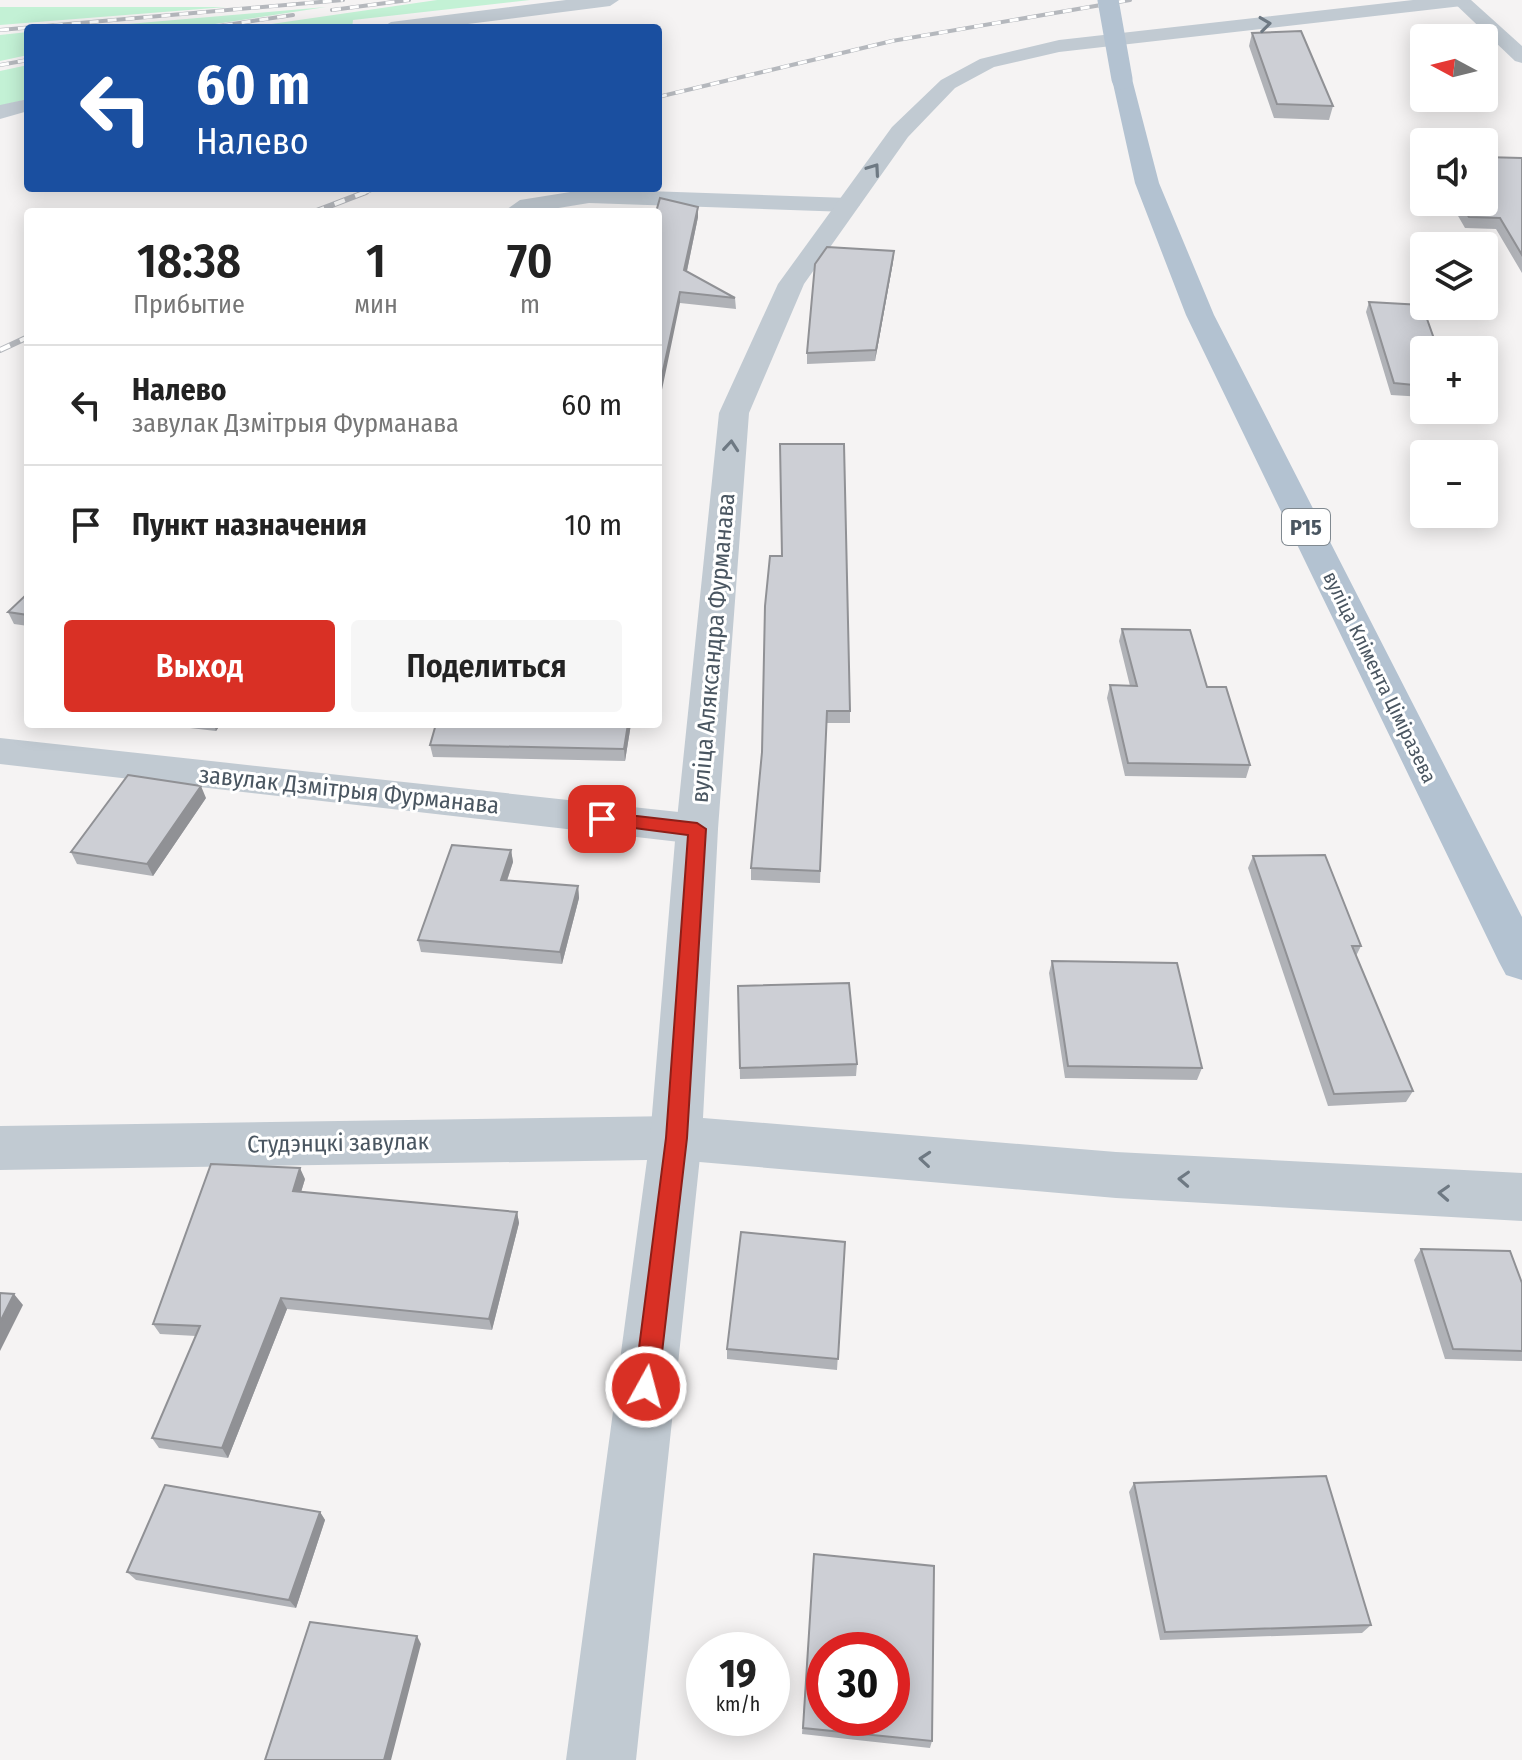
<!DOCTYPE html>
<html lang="ru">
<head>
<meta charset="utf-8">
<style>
  body { margin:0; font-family:"Fira Sans Condensed",sans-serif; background:#f6f6f6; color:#222; height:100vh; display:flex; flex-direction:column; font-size:30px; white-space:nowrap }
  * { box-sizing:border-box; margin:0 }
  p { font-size:26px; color:#767676 }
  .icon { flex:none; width:44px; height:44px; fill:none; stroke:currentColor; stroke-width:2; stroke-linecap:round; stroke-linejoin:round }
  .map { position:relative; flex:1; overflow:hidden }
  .panel { position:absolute; left:24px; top:208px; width:638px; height:520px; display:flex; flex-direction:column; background:#fff; border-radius:8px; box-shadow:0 4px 20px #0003 }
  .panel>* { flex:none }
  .banner { position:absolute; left:24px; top:24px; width:638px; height:168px; border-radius:8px; box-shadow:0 4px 20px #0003; background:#1a4fa0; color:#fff; overflow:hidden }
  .needle { width:52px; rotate:277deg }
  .buttons { position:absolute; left:1410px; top:24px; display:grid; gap:16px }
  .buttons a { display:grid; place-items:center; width:88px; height:88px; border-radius:8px; background:#fff; box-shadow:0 4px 20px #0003; font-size:40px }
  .speed { position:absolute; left:686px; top:1632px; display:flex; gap:16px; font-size:40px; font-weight:700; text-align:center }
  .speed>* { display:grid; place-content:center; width:104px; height:104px; border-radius:50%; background:#fff; box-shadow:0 4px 20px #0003; line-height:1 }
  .speed small { font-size:20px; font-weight:400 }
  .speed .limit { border:12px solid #d22; background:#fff; color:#111 }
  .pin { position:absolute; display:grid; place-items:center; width:68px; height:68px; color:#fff; margin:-34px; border-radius:16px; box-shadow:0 4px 12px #0006 }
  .me { position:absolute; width:88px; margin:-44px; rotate:7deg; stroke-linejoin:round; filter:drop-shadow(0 0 6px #0008) }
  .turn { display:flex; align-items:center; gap:28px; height:168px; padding:0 40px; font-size:36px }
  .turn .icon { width:104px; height:104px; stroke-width:2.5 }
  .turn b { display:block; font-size:56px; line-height:68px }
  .eta { display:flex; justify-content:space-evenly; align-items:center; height:136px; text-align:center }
  .eta b { font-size:48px; font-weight:600; line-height:56px }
  .action { display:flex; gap:16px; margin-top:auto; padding:16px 40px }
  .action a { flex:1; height:92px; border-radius:8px; background:#d93025; color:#fff; font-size:32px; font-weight:600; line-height:92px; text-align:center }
  .action a+a { background:#f6f6f6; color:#222 }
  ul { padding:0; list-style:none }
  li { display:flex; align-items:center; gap:24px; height:120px; padding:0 40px; border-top:2px solid #e0e0e0 }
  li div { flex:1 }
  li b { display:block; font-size:30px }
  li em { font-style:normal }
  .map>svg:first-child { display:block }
  .green { fill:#c3f1d5 }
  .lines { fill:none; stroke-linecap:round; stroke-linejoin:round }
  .minor { fill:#c1cad2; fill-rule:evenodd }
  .tertiary { fill:#c1cad2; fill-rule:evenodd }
  .primary { fill:#b3c2d1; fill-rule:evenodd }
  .rail-far1-casing { stroke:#b5b8bd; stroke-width:4 }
  .rail-casing { stroke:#b5b8bd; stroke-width:6 }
  .rail-far1 { stroke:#fff; stroke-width:3; stroke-dasharray:9; stroke-linecap:butt }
  .rail { stroke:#fff; stroke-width:4; stroke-dasharray:11; stroke-linecap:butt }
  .primary-bridge { stroke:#b3c2d1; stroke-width:21 }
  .wall { fill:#b0b2b7 }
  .shaded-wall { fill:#909195 }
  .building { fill:#cdcfd5; stroke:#909195; stroke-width:2; fill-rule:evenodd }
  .oneway { stroke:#6e7983 }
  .route { fill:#d93025; stroke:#8d1f18; stroke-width:2 }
  .labels { text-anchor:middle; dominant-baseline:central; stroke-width:6; stroke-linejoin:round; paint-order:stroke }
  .far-street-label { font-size:20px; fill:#4a5661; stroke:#fff }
  .shield { fill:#fff; stroke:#808990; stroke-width:2 }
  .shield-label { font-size:22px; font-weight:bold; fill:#4a5661 }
  .street-label { font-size:24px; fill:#4a5661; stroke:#fff }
</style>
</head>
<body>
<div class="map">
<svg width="1522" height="1760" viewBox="0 0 1522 1760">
  <rect width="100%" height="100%" fill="#f5f3f3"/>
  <path class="green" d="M437,0H530L353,20L352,28H243Z
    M0,7H226L0,25Z
    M326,7L189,28H81Z
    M28,32V55L0,61V35Z
    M28,65V99L0,106V71Z"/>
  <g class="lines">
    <path class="minor" d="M566,0H619L610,6L436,28H381L391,22Z
      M1451,0H1471L1522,46V63L1515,61Z
      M28,99V111L0,119V105Z
      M589,189L848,198L860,205L848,212L589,203L534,212H503L520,200Z
      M0,738L697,814L712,818L718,829L712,840L697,844L0,764Z
      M676,1116L694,1122L702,1138L636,1760H566L647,1160L0,1170V1126Z"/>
    <path class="tertiary" d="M1413,0H1471L1462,6L1059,52L994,67L955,88L908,137L804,284L749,413L718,829L703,1118L1116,1152L1522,1173V1221L1116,1198L676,1160L658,1154L650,1138L676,829L719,413L778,284L892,127L941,80L980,59L1059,40Z"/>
    <path class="primary" d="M1122,73L1132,79L1159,183L1214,315L1522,917V980L1506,975L1499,962L1186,315L1135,183L1112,79Z"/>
    <g class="rail-far1-casing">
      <path id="rail-far1" d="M332,10L409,0
        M206,28L293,15
        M0,30L343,0
        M0,65L28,60
        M658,97L892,41L1130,0
        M361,194L377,188"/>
    </g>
    <g class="rail-casing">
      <path id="rail" d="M314,212L366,192
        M0,350L28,337"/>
    </g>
    <use href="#rail-far1" class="rail-far1"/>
    <use href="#rail" class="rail"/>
    <path class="primary-bridge" d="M1108,0L1122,79"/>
  </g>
  <path class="wall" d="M1252,33L1333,106L1329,120L1274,118L1249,46Z
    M1522,158V273L1496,229L1465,228L1450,202H1484Z
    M658,212L698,217L687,271L735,298L736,309L680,303Z
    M894,251L893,262L875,361L807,364V353Z
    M1369,302L1424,350V397L1391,395L1366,312Z
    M782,556L850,711V723H826L820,883L751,880V868Z
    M28,593V626L14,624L8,612Z
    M1122,629L1207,687L1250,765L1246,778L1125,776L1107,698L1110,685L1130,686L1119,641Z
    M155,724H221L216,731Z
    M631,724L625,761L433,757L430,745Z
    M206,798L153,876L77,864L71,852Z
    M511,850L513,862L507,881L578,886L579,898L562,964L421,952L418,940Z
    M1253,856L1361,946L1356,956L1413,1091L1406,1102L1328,1106L1248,868Z
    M1052,961L1202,1068L1197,1080L1065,1078L1049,973Z
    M738,986L857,1064L856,1076L740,1079Z
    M305,1179L301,1192L517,1212L519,1223L492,1330L287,1309L228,1458L159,1448L152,1438L196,1336L160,1334L153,1324Z
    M845,1242L837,1370L727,1359V1349Z
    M1421,1249L1522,1283V1361L1445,1359L1414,1260Z
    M1134,1483L1371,1625L1362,1633L1160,1640L1129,1492Z
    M320,1512L325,1520L296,1608L136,1580L127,1572Z
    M814,1554L932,1741L930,1748L802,1734Z"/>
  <path class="shaded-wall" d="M698,207V217L685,280L684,270Z
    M894,251L893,262L875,361L876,350Z
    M680,292V303L658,409V394Z
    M214,724H221L216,731Z
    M628,724H631L625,761L624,749Z
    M201,786L206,798L153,876L147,864Z
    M511,850L513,862L503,892L501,880Z
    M578,886L579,898L562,964L560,952Z
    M300,1168L305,1179L298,1202L293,1191Z
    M517,1212L519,1223L492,1330L489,1319Z
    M14,1294L23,1305L0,1351V1322Z
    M281,1298L287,1309L228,1458L222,1448Z
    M320,1512L325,1520L296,1608L289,1600Z
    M417,1636L421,1644L391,1760H384Z"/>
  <path class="building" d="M1301,31L1333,106L1277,104L1252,33Z
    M1484,157L1522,158V255L1500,218L1469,217L1459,202H1484Z
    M660,198L698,207L684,270L735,298L680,292L658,394V212H656Z
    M827,247L894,251L876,350L807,353L815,264Z
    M1369,302L1422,305L1438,350H1424V386L1394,383Z
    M780,444H844L850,711H827L820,871L751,868L762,752L765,606L770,556H782Z
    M28,593V615L8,612Z
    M1122,629L1190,630L1207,687H1226L1250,765L1128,763L1110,685L1137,686Z
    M436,724H628L624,749L430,745Z
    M128,775L201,786L147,864L71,852Z
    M452,845L511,850L501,880L578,886L560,952L418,940Z
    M1325,855L1361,946H1352L1413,1091L1334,1094L1253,856Z
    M1052,961L1177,963L1202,1068L1068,1066Z
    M849,983L857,1064L740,1068L738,986Z
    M211,1164L300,1168L293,1191L517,1212L489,1319L281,1298L222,1448L152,1438L200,1326L153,1324Z
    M741,1232L845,1242L838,1359L727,1349Z
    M1421,1249L1510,1251L1522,1283V1351L1453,1349Z
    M0,1293L14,1294L0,1322Z
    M1326,1476L1371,1625L1165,1632L1134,1483Z
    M165,1485L320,1512L289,1600L127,1572Z
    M814,1554L934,1566L932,1741L803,1728ZM824,1650H892V1718H824Z
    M310,1622L417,1636L384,1760H265Z"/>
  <defs><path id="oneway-chevron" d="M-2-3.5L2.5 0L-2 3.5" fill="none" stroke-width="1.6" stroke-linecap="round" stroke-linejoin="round" transform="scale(2)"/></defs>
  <g class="oneway">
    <use href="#oneway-chevron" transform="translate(1265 24) rotate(-7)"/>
    <use href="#oneway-chevron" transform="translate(874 169) rotate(-55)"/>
    <use href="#oneway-chevron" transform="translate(731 446) rotate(-85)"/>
    <use href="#oneway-chevron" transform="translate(925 1159) rotate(-175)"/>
    <use href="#oneway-chevron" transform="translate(1184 1179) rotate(-177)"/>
    <use href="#oneway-chevron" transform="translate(1444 1193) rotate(-177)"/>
  </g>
  <path class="route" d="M602,812L697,823L706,829L687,1138L658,1387L655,1395L646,1399L637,1395L634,1387L666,1138L688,835L596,823V814Z"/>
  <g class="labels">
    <g class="far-street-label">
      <text transform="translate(1380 677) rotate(64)">вуліца Клімента Ціміразева</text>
    </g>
    <rect class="shield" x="1282" y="509" width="48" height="36" rx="6"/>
    <g class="shield-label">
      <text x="1306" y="527">Р15</text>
    </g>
    <g class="street-label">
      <text transform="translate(713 648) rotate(-85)">вуліца Аляксандра Фурманава</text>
      <text transform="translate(349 790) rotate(6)">завулак Дзмітрыя Фурманава</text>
      <text transform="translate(338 1143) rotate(-1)">Студэнцкі завулак</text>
    </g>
  </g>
</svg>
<div class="buttons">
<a><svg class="needle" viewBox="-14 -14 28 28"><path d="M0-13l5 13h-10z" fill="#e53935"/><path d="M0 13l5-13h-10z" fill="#767676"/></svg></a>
<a><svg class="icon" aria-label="sound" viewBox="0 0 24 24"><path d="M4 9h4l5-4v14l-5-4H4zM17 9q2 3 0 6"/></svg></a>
<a><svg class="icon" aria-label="layers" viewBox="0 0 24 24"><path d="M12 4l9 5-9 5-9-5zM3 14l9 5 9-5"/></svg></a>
<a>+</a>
<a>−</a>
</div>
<div class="speed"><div>19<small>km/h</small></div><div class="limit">30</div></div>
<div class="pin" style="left:602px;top:819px;background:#d93025"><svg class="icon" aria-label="arrive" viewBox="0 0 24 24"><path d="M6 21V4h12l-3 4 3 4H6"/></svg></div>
<svg class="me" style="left:646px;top:1387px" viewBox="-20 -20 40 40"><circle r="17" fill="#d93025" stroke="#fff" stroke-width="3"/><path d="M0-11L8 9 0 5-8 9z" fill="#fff"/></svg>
<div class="banner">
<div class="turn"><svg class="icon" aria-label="left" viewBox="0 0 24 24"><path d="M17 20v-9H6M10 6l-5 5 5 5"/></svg><div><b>60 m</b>Налево</div></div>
</div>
<section class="panel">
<div class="eta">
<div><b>18:38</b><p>Прибытие</p></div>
<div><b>1</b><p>мин</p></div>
<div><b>70</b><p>m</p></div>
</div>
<ul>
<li><svg class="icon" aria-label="left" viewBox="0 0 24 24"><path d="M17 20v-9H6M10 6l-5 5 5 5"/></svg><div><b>Налево</b><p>завулак Дзмітрыя Фурманава</p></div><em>60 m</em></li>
<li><svg class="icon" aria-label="arrive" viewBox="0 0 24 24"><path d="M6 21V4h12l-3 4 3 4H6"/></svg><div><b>Пункт назначения</b></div><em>10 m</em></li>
</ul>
<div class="action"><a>Выход</a><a>Поделиться</a></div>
</section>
</div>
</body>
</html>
